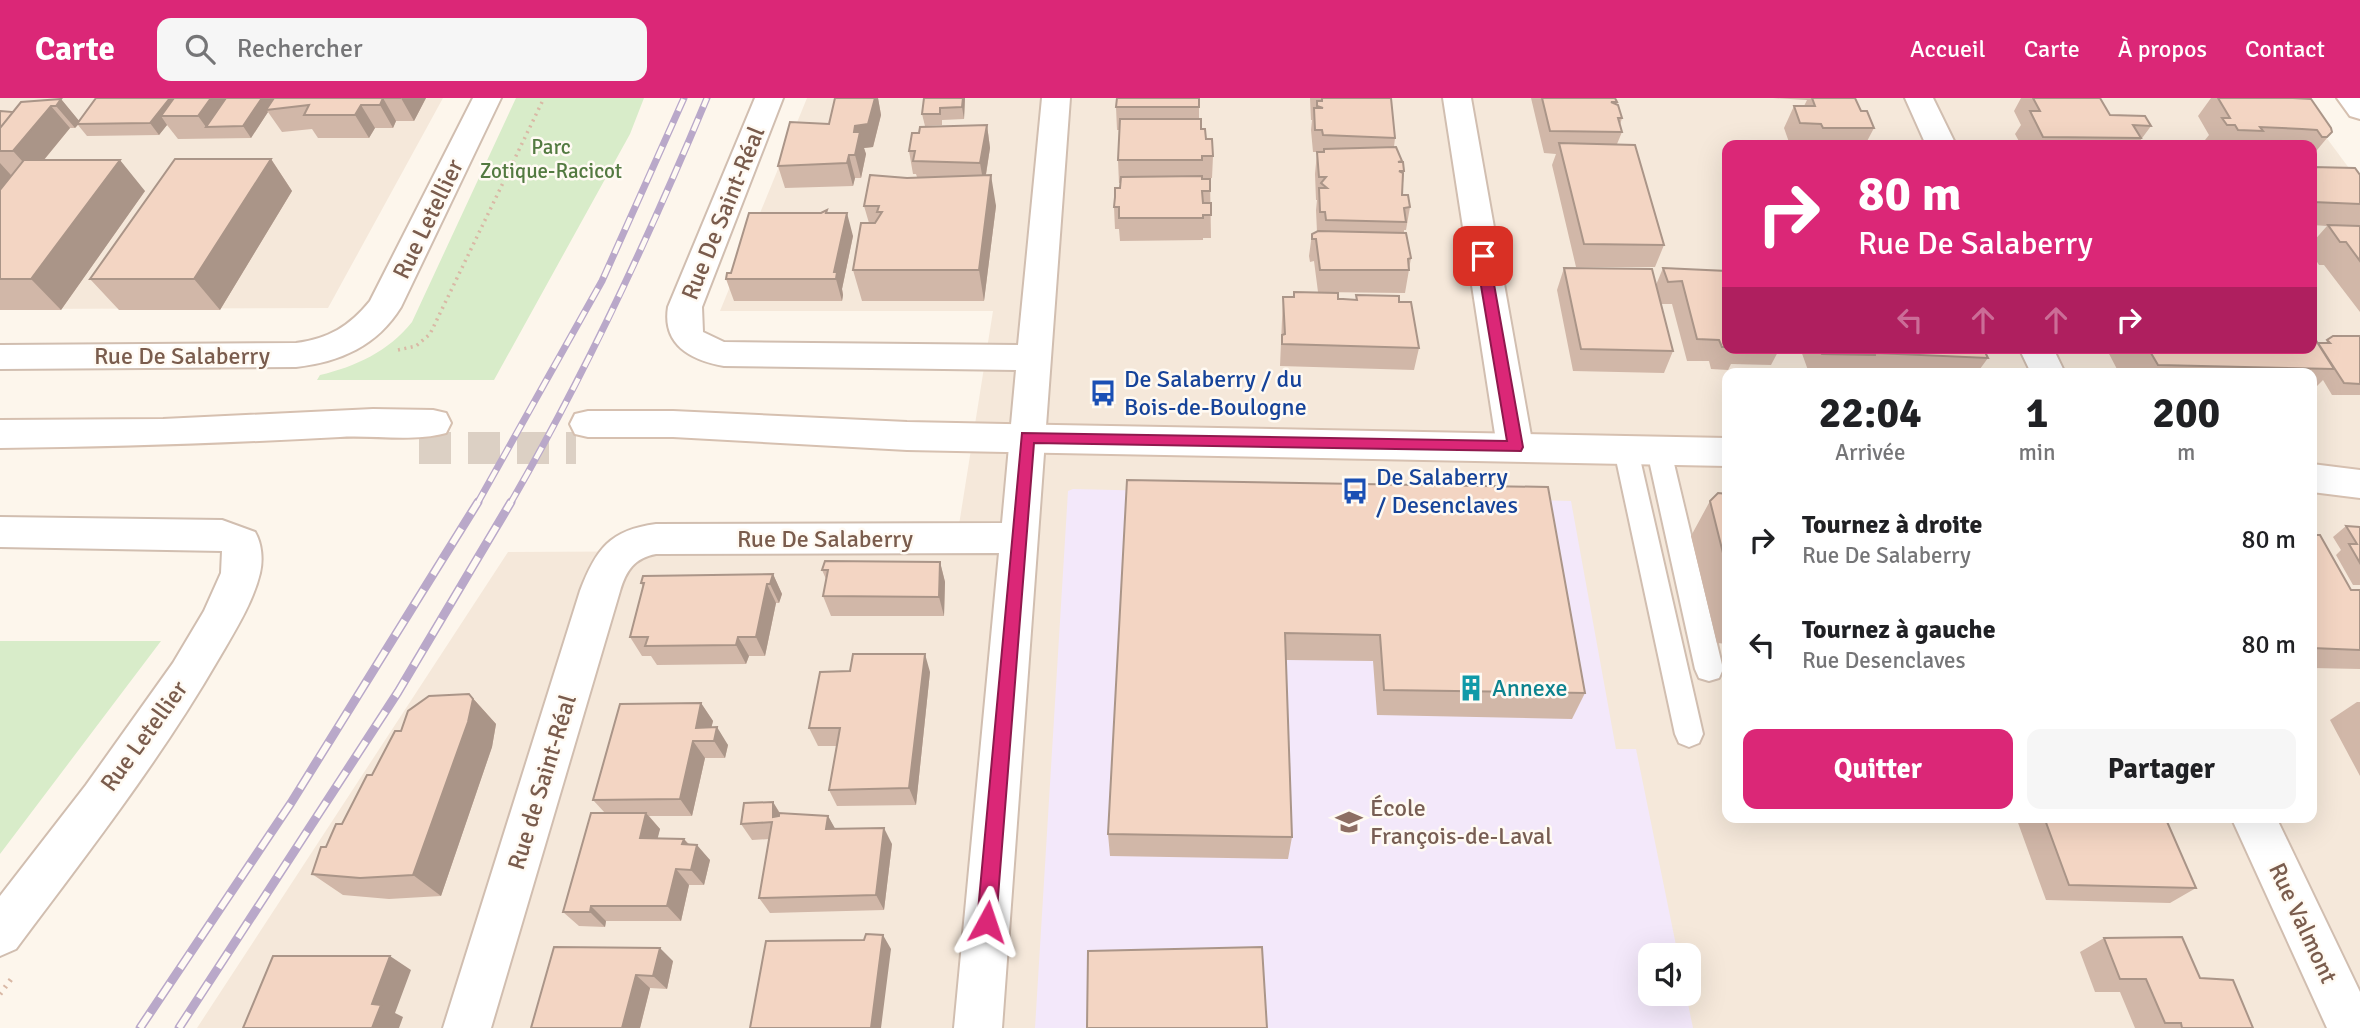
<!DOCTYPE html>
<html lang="fr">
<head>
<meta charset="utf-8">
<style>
  body { margin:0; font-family:Signika,sans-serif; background:#f6f6f6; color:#202124; height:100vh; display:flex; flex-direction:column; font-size:26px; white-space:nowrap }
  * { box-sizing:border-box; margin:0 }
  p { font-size:23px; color:#757577 }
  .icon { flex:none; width:38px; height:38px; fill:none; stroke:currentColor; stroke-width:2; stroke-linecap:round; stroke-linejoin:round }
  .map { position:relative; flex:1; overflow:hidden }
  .drawer { position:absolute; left:1722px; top:270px; width:595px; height:455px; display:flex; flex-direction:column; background:#fff; border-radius:14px; box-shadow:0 7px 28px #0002 }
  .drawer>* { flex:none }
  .banner { position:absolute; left:1722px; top:42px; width:595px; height:214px; border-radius:14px; box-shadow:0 7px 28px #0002; background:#db2777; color:#fff; overflow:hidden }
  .tools { position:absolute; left:1638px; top:845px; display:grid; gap:14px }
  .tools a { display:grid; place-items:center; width:63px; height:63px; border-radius:14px; background:#fff; box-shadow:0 7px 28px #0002; font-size:35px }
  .pin { position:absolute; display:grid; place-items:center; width:60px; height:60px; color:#fff; margin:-30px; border-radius:14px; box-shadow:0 4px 10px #0006 }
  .me { position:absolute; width:77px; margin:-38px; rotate:5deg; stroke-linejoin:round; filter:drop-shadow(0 0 5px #0008) }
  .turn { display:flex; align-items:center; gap:24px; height:147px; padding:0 21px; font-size:32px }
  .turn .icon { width:91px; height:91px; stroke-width:2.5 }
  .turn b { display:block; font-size:49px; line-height:60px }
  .lanes { display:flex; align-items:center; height:66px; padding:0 21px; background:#0003; justify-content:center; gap:35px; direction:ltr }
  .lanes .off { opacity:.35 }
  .eta { display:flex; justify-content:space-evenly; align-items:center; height:119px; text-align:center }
  .eta b { font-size:42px; font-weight:800; line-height:49px }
  .primary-button { display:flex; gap:14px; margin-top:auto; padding:14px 21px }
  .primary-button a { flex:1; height:80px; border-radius:14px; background:#db2777; color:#fff; font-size:28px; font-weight:800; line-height:80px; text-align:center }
  .primary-button a+a { background:#f6f6f6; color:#202124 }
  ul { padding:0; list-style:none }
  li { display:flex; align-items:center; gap:21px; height:105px; padding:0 21px }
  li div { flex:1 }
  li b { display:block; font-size:26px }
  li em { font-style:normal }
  header { display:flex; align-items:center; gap:42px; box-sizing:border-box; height:98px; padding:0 35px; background:#db2777; color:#fff }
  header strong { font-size:33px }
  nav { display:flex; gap:38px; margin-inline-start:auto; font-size:24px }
  .search { width:490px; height:63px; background:#f6f6f6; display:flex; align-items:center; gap:18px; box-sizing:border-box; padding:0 24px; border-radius:14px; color:#757577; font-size:26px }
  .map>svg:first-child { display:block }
  .residential { fill:#f5e8da; fill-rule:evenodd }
  .education { fill:#f3e8fa }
  .green { fill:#d8ecc9 }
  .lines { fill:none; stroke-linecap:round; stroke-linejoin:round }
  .secondary-tunnel { stroke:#dcd0c4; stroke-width:32; stroke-dasharray:32 17; stroke-linecap:butt }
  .service-casing { stroke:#d1beb0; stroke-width:4 }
  .minor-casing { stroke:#d1beb0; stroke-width:4 }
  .secondary-casing { stroke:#d6c0b0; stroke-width:4 }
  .path-far1 { stroke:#d9b8a5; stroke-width:3.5; stroke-dasharray:2 4.5; stroke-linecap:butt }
  .path { stroke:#d9b8a5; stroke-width:5; stroke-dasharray:2 6; stroke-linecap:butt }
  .service { fill:#fff; fill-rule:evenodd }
  .minor { fill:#fff; fill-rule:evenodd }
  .secondary { fill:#fff; fill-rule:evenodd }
  .rail-far1-casing { stroke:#b9a8c9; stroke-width:7 }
  .rail-casing { stroke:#b9a8c9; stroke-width:9 }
  .rail-far1 { stroke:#fffaf3; stroke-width:4.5; stroke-dasharray:13; stroke-linecap:butt }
  .rail { stroke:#fffaf3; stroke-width:6; stroke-dasharray:18; stroke-linecap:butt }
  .wall { fill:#d1b7a8 }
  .shaded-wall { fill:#aa9588 }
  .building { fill:#f3d5c3; stroke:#aa9588; stroke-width:2 }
  .route { fill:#db2777; stroke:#8e194d; stroke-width:2 }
  .labels { text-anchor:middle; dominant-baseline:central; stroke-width:5; stroke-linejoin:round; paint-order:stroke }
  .far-park-label { font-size:21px; fill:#537a41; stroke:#fffaf3 }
  .street-label { font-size:24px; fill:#7a5c4d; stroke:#fffaf3 }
  .transit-label { font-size:24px; fill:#164399; stroke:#fffaf3; text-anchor:start }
  .culture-label { font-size:24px; fill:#0d838f; stroke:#fffaf3; text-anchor:start }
  .education-label { font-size:24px; fill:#785e54; stroke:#fffaf3; text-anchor:start }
</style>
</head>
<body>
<header>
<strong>Carte</strong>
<div class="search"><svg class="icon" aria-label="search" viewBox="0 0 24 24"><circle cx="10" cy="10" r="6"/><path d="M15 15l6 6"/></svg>Rechercher</div>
<nav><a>Accueil</a><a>Carte</a><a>À propos</a><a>Contact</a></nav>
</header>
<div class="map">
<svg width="2360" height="930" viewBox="0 0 2360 930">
  <rect width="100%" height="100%" fill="#fdf6ec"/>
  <path class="residential" d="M0,0H443L328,210L0,211Z
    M807,0H2297L2360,85V930H197L508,454L955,452L993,213H720ZM1727,47H2312V250H1727ZM1727,275H2312V719H1727ZM1650,858H1689V896H1650Z"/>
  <path class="education" d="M1073,391L1571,403L1616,651H1636L1678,857L1650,858V896H1686L1693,930H1035L1068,393Z"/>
  <path class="green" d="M516,0H644L630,36L494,282H317L320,277C355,269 389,253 412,224Z
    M0,543H161L0,756Z"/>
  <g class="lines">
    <path class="secondary-tunnel" d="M419,350H576"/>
    <g class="service-casing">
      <path id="service" d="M1626,343L1635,345L1638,352L1703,636L1699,645L1689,649L1679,645L1675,636L1614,352L1617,345Z
        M1659,344L1668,346L1671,353L1723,571L1719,580L1709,583L1699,580L1695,571L1647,353L1650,346Z"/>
    </g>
    <g class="minor-casing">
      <path id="minor" d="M473,0H501L401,209C377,248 340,264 296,269L0,271V247L296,245C328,241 350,228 370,203Z
        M755,0H783L702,209L703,234L724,244L1018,247L1042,0H1070L1002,930H954L999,455L656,456C634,460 626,473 620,493L491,930H443L580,493C596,451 610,432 656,426L1002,425L1016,272L724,268C691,262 662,247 668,209Z
        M1443,0H1471L1533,349L1528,359L1515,363L1502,359L1497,349Z
        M1905,0H1933L1956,47H1926Z
        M2019,250H2053L2065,275H2031Z
        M0,419L222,422L255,434C262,446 263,462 260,475C253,505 233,536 218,562C159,664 86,757 16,851L0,858V798L86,687L173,565L204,513L221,475L222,453L0,449Z
        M2231,719H2276L2360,894V930H2327Z"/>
    </g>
    <g class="secondary-casing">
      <path id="secondary" d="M2337,0H2360V21L2350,18Z
        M373,311L433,312L446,315L451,325L446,335C414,344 373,337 340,339C226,345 114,349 0,350V322L163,321Z
        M588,313H673L907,324L1727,340V368L907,352L673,339H588L575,336L570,326L575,316Z
        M2312,366L2360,372V400L2312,394Z"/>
    </g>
    <path class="path-far1" d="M398,252L416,248L430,236L544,0"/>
    <path class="path" d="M0,896L12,880"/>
    <use href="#service" class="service"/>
    <use href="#minor" class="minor"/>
    <use href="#secondary" class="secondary"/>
    <g class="rail-far1-casing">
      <path id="rail-far1" d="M477,406L602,183L684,0
        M510,406C586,275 649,139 707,0"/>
    </g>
    <g class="rail-casing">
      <path id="rail" d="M140,930L291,705L478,404
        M179,930L398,594L511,404"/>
    </g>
    <use href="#rail-far1" class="rail-far1"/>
    <use href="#rail" class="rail"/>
  </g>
  <path class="wall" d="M96,0H426L414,23H396L393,30H375L369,40H318L312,31L282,34L268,14L251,40L178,41L167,27L159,37L87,38L78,27L75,30H70L44,62L145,93L61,212H0V13L13,14L61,1L79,23Z
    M835,0H878L881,17L873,49L864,50L866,56L861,80H855L853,88L785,90L778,68L829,26Z
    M965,0L964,21L942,22V27L925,28L922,16Z
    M1199,0V21L1201,31L1213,58L1212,80L1202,81H1210L1211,140H1203V142L1120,143L1119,131H1115L1114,109L1120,90V85H1119L1118,62L1119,32H1117L1116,9Z
    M1310,0H1391L1395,40L1394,49L1402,64L1404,73L1402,97L1410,109L1406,132H1404V135L1411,160L1405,195L1318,194L1314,163L1310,164L1309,158L1312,136L1317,134L1316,112L1317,102H1316L1315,76L1317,54H1313L1311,32L1312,22H1311Z
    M1531,0H1615L1617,4L1616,6L1622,20L1620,27L1622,34L1617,46L1664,147L1655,169H1576L1552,67L1556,56L1544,55Z
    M1773,0H1855L1861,13L1874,30L1865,47H1790L1784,30L1794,8H1804L1807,2Z
    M2021,0H2100L2110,17L2151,28L2137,47H2021L2015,36L2021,27L2014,13Z
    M2211,0H2293L2332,34L2312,58V47H2208L2205,42L2209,37L2198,18Z
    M987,27L990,50L986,77L996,108L984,203H862L853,172L869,125L864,108L907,80L917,79L916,76H913L909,53L919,35Z
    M271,61L292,93L220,212H119L90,181Z
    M2312,69L2360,77V214L2324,167H2319L2312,156V145L2327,128L2312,127Z
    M828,115L853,138L842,191L843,197L842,203H734L726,181L731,175Z
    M1564,170L1656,187L1663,170L1727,173V250H1780L1771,267L1731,266L1728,272L1711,271L1709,263H1687L1672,206H1661L1673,253L1664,275L1573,273L1557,192Z
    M1356,197L1399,204L1419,250L1414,272L1280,268L1283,199L1356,202Z
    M2333,238H2360V297H2332L2323,282L2312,293V275H2119L2106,250H2312L2317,245H2325Z
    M1800,250H1983L1988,260L1977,275H1809Z
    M1127,382L1585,595L1572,621L1377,617L1373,563L1286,562L1292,739L1288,761L1110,758L1108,736Z
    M1727,396V546L1717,545L1691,438L1710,403Z
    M2346,428L2360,429V487H2353L2336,457L2341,452L2333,439Z
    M2312,437L2351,492H2360V571L2312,570Z
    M940,464L945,484L944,518H831L823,498L826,481L822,472Z
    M773,476L782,496L779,505H776L765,558H749L746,566L657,567L651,558H642L630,539L643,489L641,485Z
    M930,574L916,707L837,708L829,692L837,648H818L809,630Z
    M469,596L496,626L492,649L441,798L389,801L343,797L312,776L326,749L342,726L401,633Z
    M2357,604H2360V678L2330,622Z
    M701,605L713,623L711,630L728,647L725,660H705L692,718H649L660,731L657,740L684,741L689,746L710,762L704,787H689L681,823H606L605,829L579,828L563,814L605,715L593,702Z
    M773,704L780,715L828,718L835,731L892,746L884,812L770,815L759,800L769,741L752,742L741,726Z
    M2020,719H2165L2196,790L2170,805L2046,802L2017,722Z
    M2104,840L2200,880L2253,930H2135L2120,894H2095L2080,854Z
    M554,849L673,863L667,891L650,890L640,930H531Z"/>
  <path class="shaded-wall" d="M170,0H188L161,18L167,27L159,37L150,25Z
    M211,0H238L206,29L198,18Z
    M262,0H274L266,12L268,14L251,40L243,28Z
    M383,0L396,23L393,30L380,7Z
    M401,0H426L414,23Z
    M875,0H878L881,17L873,49L864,50L866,56L861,80L855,57L854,34L855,28Z
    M963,0H965L964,21L962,9Z
    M61,1L80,24L75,30L56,8Z
    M361,7L375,30L369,40L355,17Z
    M51,8L70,30L33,75L13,53Z
    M987,27L990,50L984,88L980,65Z
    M849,57L855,80L853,88L847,65Z
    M271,61L292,93L220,212L194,181Z
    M120,62L145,93L61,212L31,181Z
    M0,65L21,88L0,115Z
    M991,77L996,108L984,203L979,172Z
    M847,115L853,138L842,191L843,197L842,203L834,174Z
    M940,464L945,484L944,518L939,499Z
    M773,476L782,496L779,505L770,486Z
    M767,486L776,505L765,558L756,539Z
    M738,539L749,558L746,566L736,547Z
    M925,556L930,574L916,707L909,690Z
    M469,596L496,626L492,649L441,798L413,777Z
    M701,605L713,623L708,643L696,630Z
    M717,629L728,647L725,660L714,643Z
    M693,643L705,660L692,718L680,701Z
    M773,704L783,721L773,719Z
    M646,715L660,731L654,755L640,740Z
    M828,718L837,734L826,731Z
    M884,730L892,746L884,812L876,797Z
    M684,741L695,755L697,747L710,762L704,787L691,772L682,746Z
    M676,771L689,787L681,823L667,808Z
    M591,808L606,823L605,829L590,814Z
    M883,837L891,851L881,930H871Z
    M660,850L673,863L667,891L653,878Z
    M390,858L411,872L395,915L403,919L399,930H372V906Z
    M636,877L650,890L640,930H622Z"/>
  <path class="building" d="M96,0H170L150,25L77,26Z
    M174,0H211L198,18H161Z
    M226,0H262L243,28L206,29Z
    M274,0H401H383L380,7H361L355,17H304L309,7L266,12Z
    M835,0H875L868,26L855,28L854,34H860L855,57H849L847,65L778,68L790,24L829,26Z
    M924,0H963L962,9L940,10V16H922Z
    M1117,0H1199V9H1116Z
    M1322,0H1391L1395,40L1323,37L1322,32H1315L1314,10H1323L1317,8V3H1322Z
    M1542,0H1615L1617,4H1611L1618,7L1622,20H1618L1622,34L1550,33Z
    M1812,0H1855L1861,13H1867L1874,30H1823L1821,26L1800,25L1794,8H1815Z
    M2033,0H2100L2110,17L2145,18L2151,28L2133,27L2141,40L2043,39L2030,13H2040Z
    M2218,0H2293L2311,1L2331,30L2332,34L2327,39H2322L2317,32L2302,31L2260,29L2263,33L2238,32L2235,27H2227L2222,20H2230Z
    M61,1L56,8H51L13,53H0V30L21,4Z
    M0,13L13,14L0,30Z
    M1120,21H1201V31H1205L1206,41H1212L1213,58H1202V62H1118Z
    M987,27L980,65L913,63L915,53H909L912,35H919L920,29Z
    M1559,45L1635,47L1664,147L1584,146Z
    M1396,49L1402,63L1398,64H1403L1404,73H1399L1403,75L1402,97H1408L1410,109L1404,110L1406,124L1326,122L1325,114H1320L1319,90H1327L1321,85L1326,79H1319L1317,54H1324V51Z
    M175,61H271L194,181H90Z
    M24,62H120L31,181H0V92Z
    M2312,69L2355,70L2360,77V106L2313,104L2312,102Z
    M870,77L907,80L991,77L979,172H853L861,125H875L882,114H877L879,108H864Z
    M1202,78V81H1210V93H1202L1203,105H1211V117H1203V120H1119V109H1114L1115,99V90H1120L1121,79Z
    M827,112L826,115H847L834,174H837L836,181H726L727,175H731L749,115H821Z
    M2328,127L2360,128V163L2346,144H2340Z
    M1318,133L1406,135L1411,160L1408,161L1409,172H1320L1316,141H1312V136Z
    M1564,170L1652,171L1673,253L1581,251Z
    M1663,170L1727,173V249H1722L1719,242L1697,241L1682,183L1668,184Z
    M1294,194L1338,195V201H1343L1357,202L1356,197L1399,198V204H1411L1419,250L1282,246V237L1285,236L1283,199H1294Z
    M2312,236L2334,271L2158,267L2148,250H2312Z
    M2333,238H2360V286L2344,285L2318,245H2330L2327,242Z
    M1820,250H1983L1988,260L1875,255V257L1822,256Z
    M1127,382L1548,389L1585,595L1384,592L1380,537L1285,535L1292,739L1108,736Z
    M1718,395L1727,396V471L1710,403Z
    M2346,428L2360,429V465L2349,446H2357Z
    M2312,437H2320L2351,492H2360V552L2312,550Z
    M825,463L940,464L939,499L823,498L828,472H822Z
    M773,476L770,486H767L756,539H738L736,547L645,548L648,539H630L644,485H641L643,478Z
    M853,556H925L909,690L829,692L840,630H809L820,574L850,573Z
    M469,596L473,601L468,624L413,777L360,780L312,776L321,749H326L336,726H342L367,677H372L395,633H401L408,613L429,598Z
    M701,605L696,630L717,629L714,643H693L680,701L593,702L620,606Z
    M773,704V719L779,718V715L828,718L826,731L884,730L876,797L759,800L772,724L741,726L744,705Z
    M591,715H646L640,740L684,741L682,746L697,747L691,772L676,771L667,808H591L590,814H563Z
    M2044,719H2165L2196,790L2069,787Z
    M866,836L883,837L871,930H750L766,843L864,842Z
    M2182,839L2200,880L2233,882L2253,930H2182L2181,925H2165L2146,881H2120L2104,840Z
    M554,849L660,850L653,878L636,877L622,930H531Z
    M1262,849L1267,930H1087L1088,853Z
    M273,858H390L372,906L381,907L372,930H243Z"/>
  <path class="route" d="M1483,153L1489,158L1523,349L1521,353L1034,345L996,824L994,830L987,833L980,830L977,824L1022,335L1507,343L1476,158Z"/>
  <defs>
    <g id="bus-bare" transform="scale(2.1)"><path d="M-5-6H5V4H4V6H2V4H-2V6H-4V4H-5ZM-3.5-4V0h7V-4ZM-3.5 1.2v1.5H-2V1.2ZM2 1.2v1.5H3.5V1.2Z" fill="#1a4fb4" stroke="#fffaf3" stroke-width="2.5" paint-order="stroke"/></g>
    <g id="building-bare" transform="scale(2.1)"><path d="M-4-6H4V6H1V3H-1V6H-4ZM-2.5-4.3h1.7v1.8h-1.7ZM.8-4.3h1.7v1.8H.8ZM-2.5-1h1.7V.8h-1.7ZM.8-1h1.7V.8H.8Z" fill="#0f9aa8" stroke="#fffaf3" stroke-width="2.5" paint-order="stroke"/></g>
    <g id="school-bare" transform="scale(2.1)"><path d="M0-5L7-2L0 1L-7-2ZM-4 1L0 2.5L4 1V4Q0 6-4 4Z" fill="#8d6e63" stroke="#fffaf3" stroke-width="2.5" paint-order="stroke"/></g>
  </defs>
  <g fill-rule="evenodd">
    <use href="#bus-bare" x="1103" y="295"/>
    <use href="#bus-bare" x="1355" y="393"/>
    <use href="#building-bare" x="1471" y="590"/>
    <use href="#school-bare" x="1349" y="724"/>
  </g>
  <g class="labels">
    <g class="far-park-label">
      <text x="551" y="49">Parc<tspan x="551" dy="24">Zotique-Racicot</tspan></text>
    </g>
    <g class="street-label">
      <text transform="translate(723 115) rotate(-68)">Rue De Saint-Réal</text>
      <text transform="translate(428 121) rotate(-64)">Rue Letellier</text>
      <text x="182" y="258">Rue De Salaberry</text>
      <text x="825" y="441">Rue De Salaberry</text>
      <text transform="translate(144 638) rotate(-54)">Rue Letellier</text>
      <text transform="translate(542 684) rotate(-73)">Rue de Saint-Réal</text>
      <text transform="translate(2303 825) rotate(65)">Rue Valmont</text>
    </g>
    <g class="transit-label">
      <text x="1124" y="281">De Salaberry / du<tspan x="1124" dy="28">Bois-de-Boulogne</tspan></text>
      <text x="1376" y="379">De Salaberry<tspan x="1376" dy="28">/ Desenclaves</tspan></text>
    </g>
    <g class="culture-label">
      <text x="1492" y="590">Annexe</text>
    </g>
    <g class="education-label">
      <text x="1370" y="710">École<tspan x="1370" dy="28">François-de-Laval</tspan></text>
    </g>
  </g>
</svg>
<div class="tools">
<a><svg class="icon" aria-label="sound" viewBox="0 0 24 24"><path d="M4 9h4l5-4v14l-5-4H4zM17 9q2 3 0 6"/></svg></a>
</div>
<div class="pin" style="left:1483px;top:158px;background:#d93025"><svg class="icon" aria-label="arrive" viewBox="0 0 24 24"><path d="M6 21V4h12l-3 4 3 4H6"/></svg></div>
<svg class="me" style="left:987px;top:824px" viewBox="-20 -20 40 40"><path d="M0-17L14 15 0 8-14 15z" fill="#db2777" stroke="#fff" stroke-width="4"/></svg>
<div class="banner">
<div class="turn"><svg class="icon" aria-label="right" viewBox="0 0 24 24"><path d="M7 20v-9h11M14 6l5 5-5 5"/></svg><div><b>80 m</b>Rue De Salaberry</div></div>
<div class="lanes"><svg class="icon off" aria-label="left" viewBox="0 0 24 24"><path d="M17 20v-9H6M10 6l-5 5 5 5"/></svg><svg class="icon off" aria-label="ahead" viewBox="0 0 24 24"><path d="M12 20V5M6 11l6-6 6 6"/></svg><svg class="icon off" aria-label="ahead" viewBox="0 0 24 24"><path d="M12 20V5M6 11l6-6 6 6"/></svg><svg class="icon" aria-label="right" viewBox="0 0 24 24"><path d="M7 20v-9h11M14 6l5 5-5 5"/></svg></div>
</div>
<section class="drawer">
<div class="eta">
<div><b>22:04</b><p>Arrivée</p></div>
<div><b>1</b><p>min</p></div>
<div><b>200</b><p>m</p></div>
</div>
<ul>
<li><svg class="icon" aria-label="right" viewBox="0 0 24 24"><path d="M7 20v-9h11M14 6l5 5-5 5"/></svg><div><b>Tournez à droite</b><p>Rue De Salaberry</p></div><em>80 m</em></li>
<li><svg class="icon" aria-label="left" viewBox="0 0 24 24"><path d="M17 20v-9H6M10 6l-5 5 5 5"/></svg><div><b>Tournez à gauche</b><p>Rue Desenclaves</p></div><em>80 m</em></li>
</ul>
<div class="primary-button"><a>Quitter</a><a>Partager</a></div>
</section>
</div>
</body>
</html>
